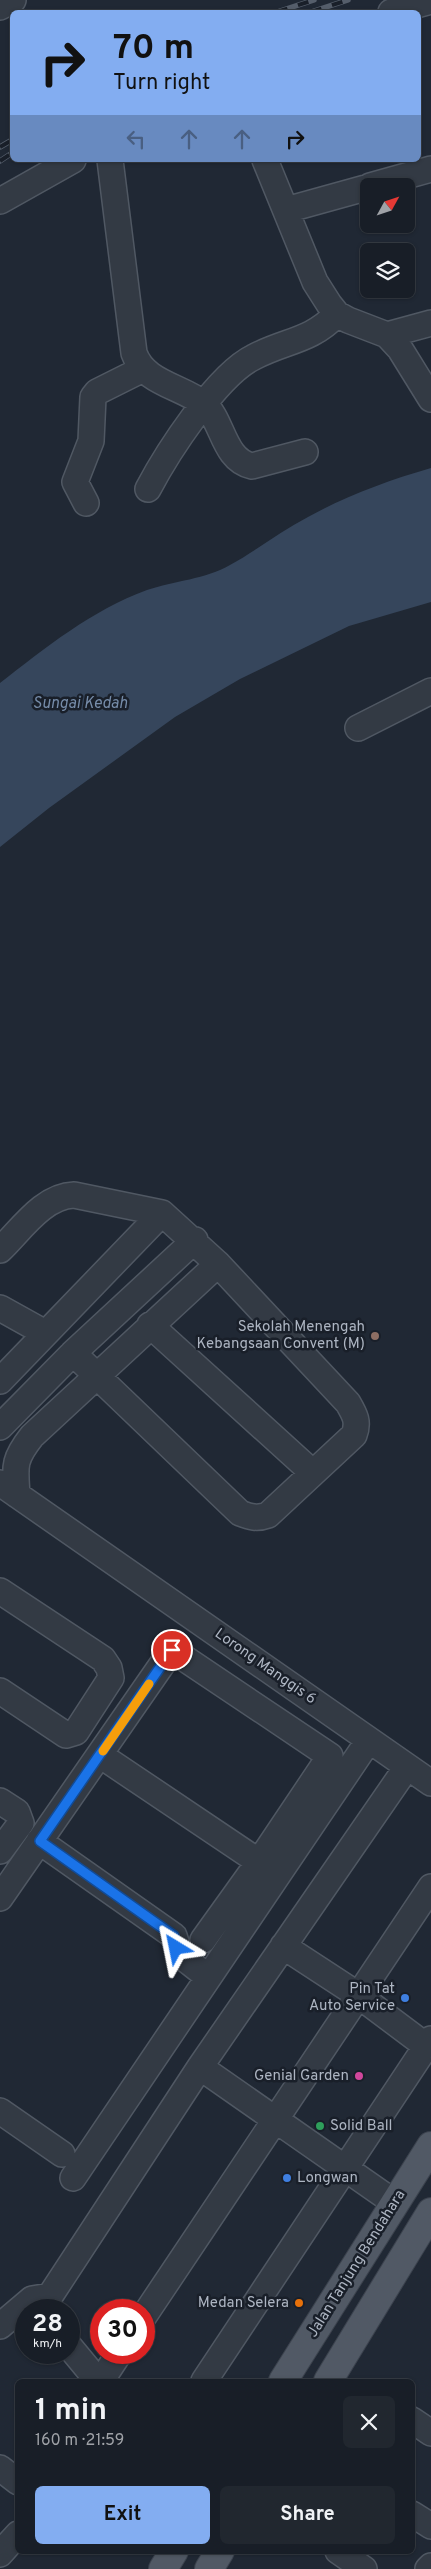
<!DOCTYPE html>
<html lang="en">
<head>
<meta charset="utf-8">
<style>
  body { margin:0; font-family:Overpass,sans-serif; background:#21272f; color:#f1f3f6; height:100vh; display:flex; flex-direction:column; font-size:19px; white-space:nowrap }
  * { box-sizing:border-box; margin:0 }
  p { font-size:16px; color:#9fa2a7 }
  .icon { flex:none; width:28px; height:28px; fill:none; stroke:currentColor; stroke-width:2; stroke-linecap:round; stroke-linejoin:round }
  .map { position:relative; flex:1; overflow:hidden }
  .details { position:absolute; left:15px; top:2379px; width:400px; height:175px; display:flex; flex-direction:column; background:#181e27; border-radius:8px; box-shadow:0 1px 4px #0004,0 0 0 1px #363c44 }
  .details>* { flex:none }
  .top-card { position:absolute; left:10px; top:10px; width:411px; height:152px; border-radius:8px; box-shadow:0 1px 4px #0004,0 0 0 1px #363c44; background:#83adf1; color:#111; overflow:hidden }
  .needle { width:32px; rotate:50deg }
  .controls { position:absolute; left:360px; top:178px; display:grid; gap:10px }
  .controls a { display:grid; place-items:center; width:55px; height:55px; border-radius:8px; background:#181e27; box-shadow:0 1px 4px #0004,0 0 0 1px #363c44; font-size:25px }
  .speed { position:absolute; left:15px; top:2299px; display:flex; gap:10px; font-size:25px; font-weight:700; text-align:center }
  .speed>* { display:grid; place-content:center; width:65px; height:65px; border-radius:50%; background:#181e27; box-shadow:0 1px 4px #0004,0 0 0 1px #363c44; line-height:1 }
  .speed small { font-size:12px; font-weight:400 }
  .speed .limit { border:8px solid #d22; background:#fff; color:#111 }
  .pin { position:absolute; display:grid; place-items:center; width:42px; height:42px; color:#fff; margin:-21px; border:2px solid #fff; border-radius:50%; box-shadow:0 1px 5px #0007 }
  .me { position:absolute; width:55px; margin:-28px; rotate:325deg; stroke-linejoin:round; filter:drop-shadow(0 0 4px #0008) }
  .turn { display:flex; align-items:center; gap:18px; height:105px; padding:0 20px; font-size:22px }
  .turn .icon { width:65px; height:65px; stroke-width:2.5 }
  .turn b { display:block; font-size:35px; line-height:42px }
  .lanes { display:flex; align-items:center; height:48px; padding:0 20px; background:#0003; justify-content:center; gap:25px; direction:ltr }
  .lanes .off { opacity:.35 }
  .round { display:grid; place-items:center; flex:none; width:52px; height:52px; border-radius:8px; background:#21272f }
  .headline { display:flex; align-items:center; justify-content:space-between; height:85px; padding:0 20px }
  h1 { font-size:30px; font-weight:700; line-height:38px }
  .cta { display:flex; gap:10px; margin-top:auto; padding:10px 20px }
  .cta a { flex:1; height:58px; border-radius:8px; background:#83adf1; color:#111; font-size:20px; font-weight:700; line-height:58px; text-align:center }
  .cta a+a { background:#21272f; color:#f1f3f6 }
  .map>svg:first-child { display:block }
  .water { fill:#36465c }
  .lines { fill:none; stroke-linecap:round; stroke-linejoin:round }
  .minor-casing { stroke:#505863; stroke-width:28 }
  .major-casing { stroke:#3c434e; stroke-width:30 }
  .minor { stroke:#333a44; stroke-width:25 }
  .major { stroke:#515965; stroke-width:28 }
  .rail-casing { stroke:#555e6b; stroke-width:5.5 }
  .rail { stroke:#191f29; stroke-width:4; stroke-dasharray:11; stroke-linecap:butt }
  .route-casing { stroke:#114b97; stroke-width:12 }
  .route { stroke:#1a73e8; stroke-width:9 }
  .slow { stroke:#f59e0b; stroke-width:9 }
  .education-dot { fill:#8d6e63; stroke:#191f29; stroke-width:2 }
  .shop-dot { fill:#3f7fe0; stroke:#191f29; stroke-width:2 }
  .hotel-dot { fill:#d1479c; stroke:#191f29; stroke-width:2 }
  .leisure-dot { fill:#2e9e5b; stroke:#191f29; stroke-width:2 }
  .food-dot { fill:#e8710a; stroke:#191f29; stroke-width:2 }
  .labels { text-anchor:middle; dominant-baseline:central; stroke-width:5; stroke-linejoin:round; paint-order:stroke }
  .poi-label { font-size:15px; fill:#adb5c2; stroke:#191f29; text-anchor:end }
  .street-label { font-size:15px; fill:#adb5c2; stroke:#191f29 }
  .water-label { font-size:16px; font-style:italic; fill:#768ca9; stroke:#191f29 }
</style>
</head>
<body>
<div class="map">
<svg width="431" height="2569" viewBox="0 0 431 2569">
  <rect width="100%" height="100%" fill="#202834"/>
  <path class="water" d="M431,468V602L349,626L240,679L175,717L49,808L0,847V683C45,648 92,610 147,590C174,581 206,579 230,565C257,550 281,531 308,517C346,496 389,480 431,468Z"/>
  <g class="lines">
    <g class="minor-casing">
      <path id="minor" d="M0,7L13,0
        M391,12L431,1
        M110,160L134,353C144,383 181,386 204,404C223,420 223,460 252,466L305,452
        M265,160L315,282L329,304L337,314L348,320L387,335L400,349L431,399
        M370,186L431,169
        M0,201L73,160
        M286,210L369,187
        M387,335L431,323
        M148,489C167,453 217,375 254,357C286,340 310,342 337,314
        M86,503L75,482L91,441L93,397L97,392L143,369
        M358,728L431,691
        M0,1250C21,1230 43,1196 74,1195L162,1213L218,1264L348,1403C355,1415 359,1422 354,1435L268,1515C257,1519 250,1517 240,1513L73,1353
        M0,1308L45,1333
        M150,1325L313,1473
        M0,1381L162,1213
        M0,1427L73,1353L195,1240
        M0,1483L431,1783
        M17,1495C15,1466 13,1460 32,1436L218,1264
        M0,1591L103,1659L109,1668L111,1678L76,1732L66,1735L0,1691
        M100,1755L259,1862L203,1940
        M0,1801L17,1812L21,1823L0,1851
        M39,1841L174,1936L180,1955L208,1977
        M0,1898L172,1650L330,1756L259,1862
        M283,1946L358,1995L426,2046
        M200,2067L395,2203
        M0,2111L62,2154
        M73,2178L369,1740
        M46,2310L50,2296L200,2067L407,1767
        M144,2316L431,1887
        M0,2326L32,2299L50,2296
        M69,2346L98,2381
        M101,2381L120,2352
        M204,2381L431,2039
        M412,2420L431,2433
        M0,2468L18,2482
        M412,2514L431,2526
        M338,2551L364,2569
        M0,2554L18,2534
        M428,2569L431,2566"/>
    </g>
    <g class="major-casing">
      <path id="major" d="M283,2381L431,2146
        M328,2381L431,2212
        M163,2569L174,2551
        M209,2569L220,2551"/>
    </g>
    <use href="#minor" class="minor"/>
    <use href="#major" class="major"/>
    <g class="rail-casing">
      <path id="rail" d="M277,12L314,0
        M311,12L348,0
        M0,147L12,140
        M0,161L12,153"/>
    </g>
    <use href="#rail" class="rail"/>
  </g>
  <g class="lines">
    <g class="route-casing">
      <path id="route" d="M172,1650L40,1841L174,1936L176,1948"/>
    </g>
    <use href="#route" class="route"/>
    <path class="slow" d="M103,1751L149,1684"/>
  </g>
  <circle class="education-dot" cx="375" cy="1336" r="5"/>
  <g class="shop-dot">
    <circle cx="405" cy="1998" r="5"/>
    <circle cx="287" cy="2178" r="5"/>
  </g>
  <circle class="hotel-dot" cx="359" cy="2076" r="5"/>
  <circle class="leisure-dot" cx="320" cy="2126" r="5"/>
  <circle class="food-dot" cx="299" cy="2303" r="5"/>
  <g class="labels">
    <g class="poi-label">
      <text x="365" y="1327">Sekolah Menengah<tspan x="365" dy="17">Kebangsaan Convent (M)</tspan></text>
      <text x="395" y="1989">Pin Tat<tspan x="395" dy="17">Auto Service</tspan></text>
      <text x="349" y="2076">Genial Garden</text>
      <text x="330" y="2126" text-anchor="start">Solid Ball</text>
      <text x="297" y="2178" text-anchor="start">Longwan</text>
      <text x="289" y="2303">Medan Selera</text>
    </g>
    <g class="street-label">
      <text transform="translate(265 1667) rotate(35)">Lorong Manggis 6</text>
      <text transform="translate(357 2264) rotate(-58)">Jalan Tanjung Bendahara</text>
    </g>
    <g class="water-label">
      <text x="80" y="704">Sungai Kedah</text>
    </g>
  </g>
</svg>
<div class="controls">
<a><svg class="needle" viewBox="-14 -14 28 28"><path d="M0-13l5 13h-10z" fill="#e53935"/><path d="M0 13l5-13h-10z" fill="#9fa2a7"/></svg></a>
<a><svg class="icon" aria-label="layers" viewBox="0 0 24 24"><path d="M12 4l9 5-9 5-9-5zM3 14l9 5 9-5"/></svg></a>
</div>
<div class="speed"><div>28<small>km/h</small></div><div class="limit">30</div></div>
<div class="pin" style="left:172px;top:1650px;background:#d93025"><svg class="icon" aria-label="arrive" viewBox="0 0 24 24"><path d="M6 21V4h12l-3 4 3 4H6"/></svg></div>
<svg class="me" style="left:176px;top:1948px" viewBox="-20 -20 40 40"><path d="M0-17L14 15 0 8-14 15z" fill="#1a73e8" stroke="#fff" stroke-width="4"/></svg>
<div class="top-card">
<div class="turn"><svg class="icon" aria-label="right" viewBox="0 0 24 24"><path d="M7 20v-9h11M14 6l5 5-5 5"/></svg><div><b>70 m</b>Turn right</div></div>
<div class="lanes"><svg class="icon off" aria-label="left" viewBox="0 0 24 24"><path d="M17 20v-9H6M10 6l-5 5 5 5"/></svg><svg class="icon off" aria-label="ahead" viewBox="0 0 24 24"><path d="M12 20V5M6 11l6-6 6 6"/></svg><svg class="icon off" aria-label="ahead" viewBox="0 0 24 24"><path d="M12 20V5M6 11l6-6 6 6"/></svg><svg class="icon" aria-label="right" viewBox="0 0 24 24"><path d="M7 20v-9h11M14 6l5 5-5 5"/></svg></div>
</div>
<section class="details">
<div class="headline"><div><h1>1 min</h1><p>160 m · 21:59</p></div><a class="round"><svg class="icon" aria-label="close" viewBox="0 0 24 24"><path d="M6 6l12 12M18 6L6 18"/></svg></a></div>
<div class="cta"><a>Exit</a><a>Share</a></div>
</section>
</div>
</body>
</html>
